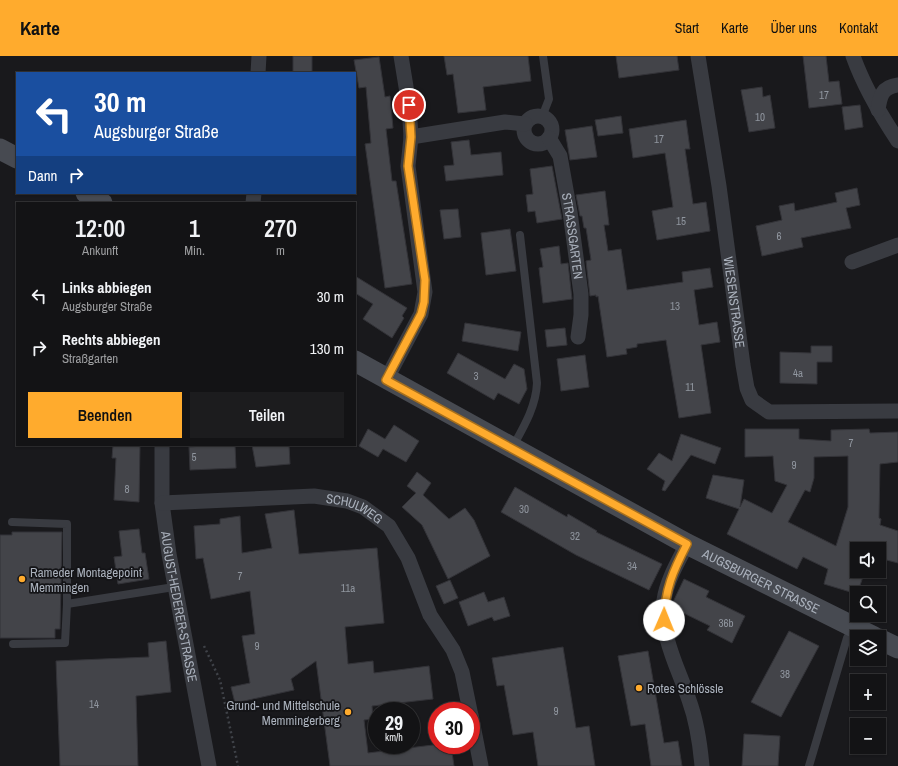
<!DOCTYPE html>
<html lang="de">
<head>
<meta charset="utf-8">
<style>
  body { margin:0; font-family:"Archivo Narrow",sans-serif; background:#1c1c1e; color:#f1f3f6; height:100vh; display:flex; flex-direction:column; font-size:15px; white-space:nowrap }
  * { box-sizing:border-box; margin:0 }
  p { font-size:13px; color:#9d9ea0 }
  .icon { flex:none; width:22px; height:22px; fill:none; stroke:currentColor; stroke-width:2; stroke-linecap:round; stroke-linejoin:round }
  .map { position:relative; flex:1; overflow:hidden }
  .details { position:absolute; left:16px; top:146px; width:340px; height:244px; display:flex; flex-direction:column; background:#131315; border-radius:0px; box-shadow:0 1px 3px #0004,0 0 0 1px #323234 }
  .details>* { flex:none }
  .hud { position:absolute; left:16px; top:16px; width:340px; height:122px; border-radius:0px; box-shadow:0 1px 3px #0004,0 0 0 1px #323234; background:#1a4fa0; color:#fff; overflow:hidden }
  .tools { position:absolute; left:850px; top:486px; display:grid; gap:8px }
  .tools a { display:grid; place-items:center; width:36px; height:36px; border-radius:0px; background:#131315; box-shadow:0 1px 3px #0004,0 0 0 1px #323234; font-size:20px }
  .speed { position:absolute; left:368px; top:646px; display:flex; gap:8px; font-size:20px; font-weight:700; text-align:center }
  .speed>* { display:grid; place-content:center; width:52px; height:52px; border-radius:50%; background:#131315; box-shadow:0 1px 3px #0004,0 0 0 1px #323234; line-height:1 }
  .speed small { font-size:10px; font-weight:400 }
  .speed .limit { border:6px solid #d22; background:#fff; color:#111 }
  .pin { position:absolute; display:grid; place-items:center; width:34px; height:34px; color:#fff; margin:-17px; border:2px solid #fff; border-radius:50%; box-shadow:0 1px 4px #0007 }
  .me { position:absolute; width:44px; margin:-22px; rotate:1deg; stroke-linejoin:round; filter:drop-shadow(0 0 3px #0008) }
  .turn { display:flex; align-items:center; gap:14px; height:84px; padding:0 12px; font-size:18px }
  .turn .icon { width:52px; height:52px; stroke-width:2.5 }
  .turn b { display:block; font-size:28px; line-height:34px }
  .then { display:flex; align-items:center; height:38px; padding:0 12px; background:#0003; gap:8px; font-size:15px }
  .eta { display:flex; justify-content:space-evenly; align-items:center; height:68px; text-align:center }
  .eta b { font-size:24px; font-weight:600; line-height:28px }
  .action { display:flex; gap:8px; margin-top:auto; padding:8px 12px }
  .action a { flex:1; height:46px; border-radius:0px; background:#ffab2d; color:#111; font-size:16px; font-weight:600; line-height:46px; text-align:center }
  .action a+a { background:#1c1c1e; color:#f1f3f6 }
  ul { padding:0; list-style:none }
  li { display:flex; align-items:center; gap:12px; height:52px; padding:0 12px }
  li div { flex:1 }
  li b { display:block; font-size:15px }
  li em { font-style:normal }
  header { display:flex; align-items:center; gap:24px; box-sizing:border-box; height:56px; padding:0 20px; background:#ffab2d; color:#111 }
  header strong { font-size:19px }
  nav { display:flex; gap:22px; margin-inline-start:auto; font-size:14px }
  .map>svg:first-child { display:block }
  .building { fill:#434449; stroke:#333338; fill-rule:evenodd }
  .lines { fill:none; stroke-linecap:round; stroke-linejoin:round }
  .path { stroke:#3f4248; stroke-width:2.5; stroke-dasharray:2 3; stroke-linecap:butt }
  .lane { stroke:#393b41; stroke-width:8 }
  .street { stroke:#393b41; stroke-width:15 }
  .secondary { stroke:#474a51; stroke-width:21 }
  .route-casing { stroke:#a66f1d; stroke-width:10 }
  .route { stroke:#ffab2d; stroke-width:7 }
  .poi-dot { fill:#ffab2d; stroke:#141417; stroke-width:1.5 }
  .labels { text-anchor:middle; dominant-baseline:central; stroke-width:3.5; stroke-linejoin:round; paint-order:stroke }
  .number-label { font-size:11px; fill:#90969f }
  .street-label { font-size:13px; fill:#aab1bc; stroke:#141417 }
  .poi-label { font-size:13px; fill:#aab1bc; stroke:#141417; text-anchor:start }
</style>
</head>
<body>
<header>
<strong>Karte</strong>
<nav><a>Start</a><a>Karte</a><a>Über uns</a><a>Kontakt</a></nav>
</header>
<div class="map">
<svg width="898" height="710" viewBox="0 0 898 710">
  <rect width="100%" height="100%" fill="#19191c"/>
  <path class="building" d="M293,0H312V17H293Z
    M444,0H528L531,25L483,31L486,54L458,57L453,18L447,19Z
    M616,0H677L679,14L619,22Z
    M803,0H826L829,26L839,25L842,48L809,52Z
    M379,1L385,41L390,40L393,72L386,73L392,125H396L412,228L385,232L365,88L371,87L366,31L359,32L354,4Z
    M762,31L763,41L770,39L775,72L749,76L741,34Z
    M860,49L863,71L845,74L842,51Z
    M621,60L623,77L598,80L595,64Z
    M686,64L690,93H685L693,148L706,146L710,175L657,184L652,155L673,151L665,97L633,102L629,73Z
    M592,70L597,101L570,104L565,74Z
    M469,84L471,99L501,96L503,119L446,125L444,110L454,109L451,86Z
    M552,110L562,163L537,167L535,155L528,156L526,139L533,138L530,113Z
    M857,132L860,149L846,152L851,172L801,182L803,191L762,200L756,170L782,164L779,150L794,147L795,155L837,146L835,137Z
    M605,135L609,169H604L608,195L621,193L627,234L683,226L682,216L710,212L713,231L694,234L699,269L717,266L720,286L701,289L711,357L679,362L666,284L637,288V291L626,293L627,298L607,301L598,240L596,241V239L590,240L586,205L591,204L586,172H584L582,160H580L576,139Z
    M458,153L461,181L444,183L440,154Z
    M510,173L516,215L486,219L481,177Z
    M559,190L561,208L568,207L572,243L543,247L539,212L543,211L540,193Z
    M355,220L407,252L402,260L404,262L392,282L363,263L373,248L355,237Z
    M465,267L521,276L518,295L462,285Z
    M565,272L567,289L547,291L545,274Z
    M811,290H832V306H817V328L780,327V296L811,297Z
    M458,297L505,323L514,308L524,313L527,333L519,348L498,337L494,344L447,317Z
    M585,299L589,331L561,335L557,303Z
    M394,369L419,385L406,406L383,393L378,401L359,390L368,373L385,383Z
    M745,373H799V383L831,385V374L869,373L870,377L898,376V406L880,408L879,462L881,463L880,469L898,475V507L879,502V493H857V515H865L857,538L824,528L828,513L803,501L797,513L727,478L739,453L706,442L713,419L744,424L740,451L744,443L772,457L787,429L775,425L773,400L745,401ZM848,400V451L836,490L788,466L805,434L810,436L814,422V401Z
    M681,378L721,392L715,408L691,399L665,435L662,434L665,425L647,413L659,397L672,405Z
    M113,389H140L139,446L114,444L116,402H112Z
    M218,389H235L236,412L190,414L189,391Z
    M252,389H289L290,408L256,411Z
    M417,416L431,427L423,439L449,463L465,452L474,464L490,500L448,523L422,469L402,451L416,437L407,430Z
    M515,431L567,461L568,458L597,475L596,476L662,508L649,534L576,499L501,456Z
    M294,454L299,498L377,492L384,567L345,571L348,608L373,605L374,617L429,610L433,643L372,650L373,663L364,664L368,697L433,689H451L454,710H330L316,605L291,623L294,634L235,647L231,631L250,627L242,580L255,578L250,535L211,543L203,502L196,503L194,470L220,468V463L240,460L242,497L272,492L265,458Z
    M139,473L142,497H145L149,523L118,528L114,501L122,500L119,475Z
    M12,476H62L60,573H55V582H0V479H12Z
    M684,523L709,535L706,541L745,560L732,587L707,574L710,570L673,552V546Z
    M450,524L458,542L444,548L436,530Z
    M484,536L488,546L504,541L510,560L494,565L492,561L468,570L459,546Z
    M789,575L819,590L781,661L751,646Z
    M166,585L171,636L136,640L138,710H60L56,605L149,601L148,587Z
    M563,591L576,672L589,670L595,710H538L533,676L513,679L504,629L497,630L492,602Z
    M648,595L664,687L678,685L682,710H651L645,668L631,670L618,600Z
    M744,678L780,680L778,710H742Z"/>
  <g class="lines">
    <path class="path" d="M204,590L220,624L238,710"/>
    <path class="lane" d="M542,61L549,43L543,0
      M512,392C523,372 536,351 537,327L520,179
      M12,466L67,468V548
      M13,588L65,587L67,548L174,531
      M809,710L847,582L854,571"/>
    <g class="street">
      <path id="s1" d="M698,0L719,130L743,309L747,332L752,344L769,356L898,355"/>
      <path d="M853,0C864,31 880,58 898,85"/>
      <path d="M258,17L259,0"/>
      <path d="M878,54C880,40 882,31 898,29"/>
      <circle cx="538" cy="74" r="14"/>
      <path d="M411,81L505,66L525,68"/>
      <path id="s2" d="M549,82L560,100L570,156L581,238V259L578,281"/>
      <path d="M253,147L254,137"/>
      <path d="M852,206L898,189"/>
      <path d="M386,324L421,258L425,236L408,110L411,81L409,49L401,0"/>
      <path id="s3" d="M162,389V447L169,498L209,710"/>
      <path id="s4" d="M162,447L314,440L347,445L363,451L389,470L408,502L430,559L453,594L462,616L470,655"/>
      <path d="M687,488C678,506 667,524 664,544C660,581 678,611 689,644C697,666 700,687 702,710"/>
      <path d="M471,659L481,710"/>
    </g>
    <g class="secondary">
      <path d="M0,93L17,102"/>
      <path d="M86,137L102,147"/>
      <path id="s5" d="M355,305L687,488L874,581"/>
      <path d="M879,583L898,592"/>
    </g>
  </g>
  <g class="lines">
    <g class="route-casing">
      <path id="route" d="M409,49L411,81L408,110L425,224L424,246L421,258L386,324L687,488C673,515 665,533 664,564"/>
    </g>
    <use href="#route" class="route"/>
  </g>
  <g class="poi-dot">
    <circle cx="22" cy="523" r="4"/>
    <circle cx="639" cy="632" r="4"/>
    <circle cx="348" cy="656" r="4"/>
  </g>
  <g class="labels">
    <g class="number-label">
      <text x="824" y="39">17</text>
      <text x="760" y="61">10</text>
      <text x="659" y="83">17</text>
      <text x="681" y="165">15</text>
      <text x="779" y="180">6</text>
      <text x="675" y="250">13</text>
      <text x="798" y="317">4a</text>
      <text x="476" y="320">3</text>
      <text x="690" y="331">11</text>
      <text x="851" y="387">7</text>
      <text x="194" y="401">5</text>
      <text x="794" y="409">9</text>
      <text x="127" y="433">8</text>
      <text x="524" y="453">30</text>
      <text x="575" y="480">32</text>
      <text x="632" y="510">34</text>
      <text x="240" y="520">7</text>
      <text x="348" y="532">11a</text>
      <text x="726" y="567">36b</text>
      <text x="257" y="590">9</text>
      <text x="785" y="618">38</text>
      <text x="94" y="648">14</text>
      <text x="556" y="655">9</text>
    </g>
    <g class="street-label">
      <text stroke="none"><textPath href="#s2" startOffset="102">STRASSGARTEN</textPath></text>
      <text stroke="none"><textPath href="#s1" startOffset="249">WIESENSTRASSE</textPath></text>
      <text stroke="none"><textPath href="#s4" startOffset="195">SCHULWEG</textPath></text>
      <text stroke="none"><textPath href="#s5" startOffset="462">AUGSBURGER STRASSE</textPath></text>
      <text stroke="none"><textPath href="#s3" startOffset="163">AUGUST-HEDERER-STRASSE</textPath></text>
    </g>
    <g class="poi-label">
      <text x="30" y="516">Rameder Montagepoint<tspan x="30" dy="15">Memmingen</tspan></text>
      <text x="647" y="632">Rotes Schlössle</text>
      <text x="340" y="649" text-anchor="end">Grund- und Mittelschule<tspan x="340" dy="15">Memmingerberg</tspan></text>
    </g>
  </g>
</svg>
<div class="tools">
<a><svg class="icon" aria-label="sound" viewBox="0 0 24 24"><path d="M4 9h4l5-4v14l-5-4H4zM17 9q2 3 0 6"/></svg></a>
<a><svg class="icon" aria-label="search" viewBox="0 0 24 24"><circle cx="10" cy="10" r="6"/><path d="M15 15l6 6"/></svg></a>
<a><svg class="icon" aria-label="layers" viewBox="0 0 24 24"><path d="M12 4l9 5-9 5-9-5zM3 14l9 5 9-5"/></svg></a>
<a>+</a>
<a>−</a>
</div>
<div class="speed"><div>29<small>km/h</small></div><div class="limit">30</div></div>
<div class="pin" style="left:409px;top:49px;background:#d93025"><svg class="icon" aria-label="arrive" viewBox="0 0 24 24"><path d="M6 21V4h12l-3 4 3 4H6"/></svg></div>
<svg class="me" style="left:664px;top:564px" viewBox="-20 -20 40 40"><circle r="19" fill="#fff"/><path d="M0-13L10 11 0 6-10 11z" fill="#ffab2d"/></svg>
<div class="hud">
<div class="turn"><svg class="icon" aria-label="left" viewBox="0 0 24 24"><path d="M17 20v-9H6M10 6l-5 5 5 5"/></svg><div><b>30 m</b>Augsburger Straße</div></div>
<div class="then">Dann<svg class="icon" aria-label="right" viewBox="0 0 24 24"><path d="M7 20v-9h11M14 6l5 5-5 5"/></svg></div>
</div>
<section class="details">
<div class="eta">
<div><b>12:00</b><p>Ankunft</p></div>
<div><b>1</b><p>Min.</p></div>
<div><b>270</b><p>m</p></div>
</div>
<ul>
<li><svg class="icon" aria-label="left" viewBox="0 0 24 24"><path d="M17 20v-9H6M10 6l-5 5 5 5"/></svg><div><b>Links abbiegen</b><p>Augsburger Straße</p></div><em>30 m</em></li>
<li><svg class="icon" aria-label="right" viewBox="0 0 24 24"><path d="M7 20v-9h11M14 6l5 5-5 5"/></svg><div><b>Rechts abbiegen</b><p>Straßgarten</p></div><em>130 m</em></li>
</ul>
<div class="action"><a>Beenden</a><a>Teilen</a></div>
</section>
</div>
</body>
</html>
